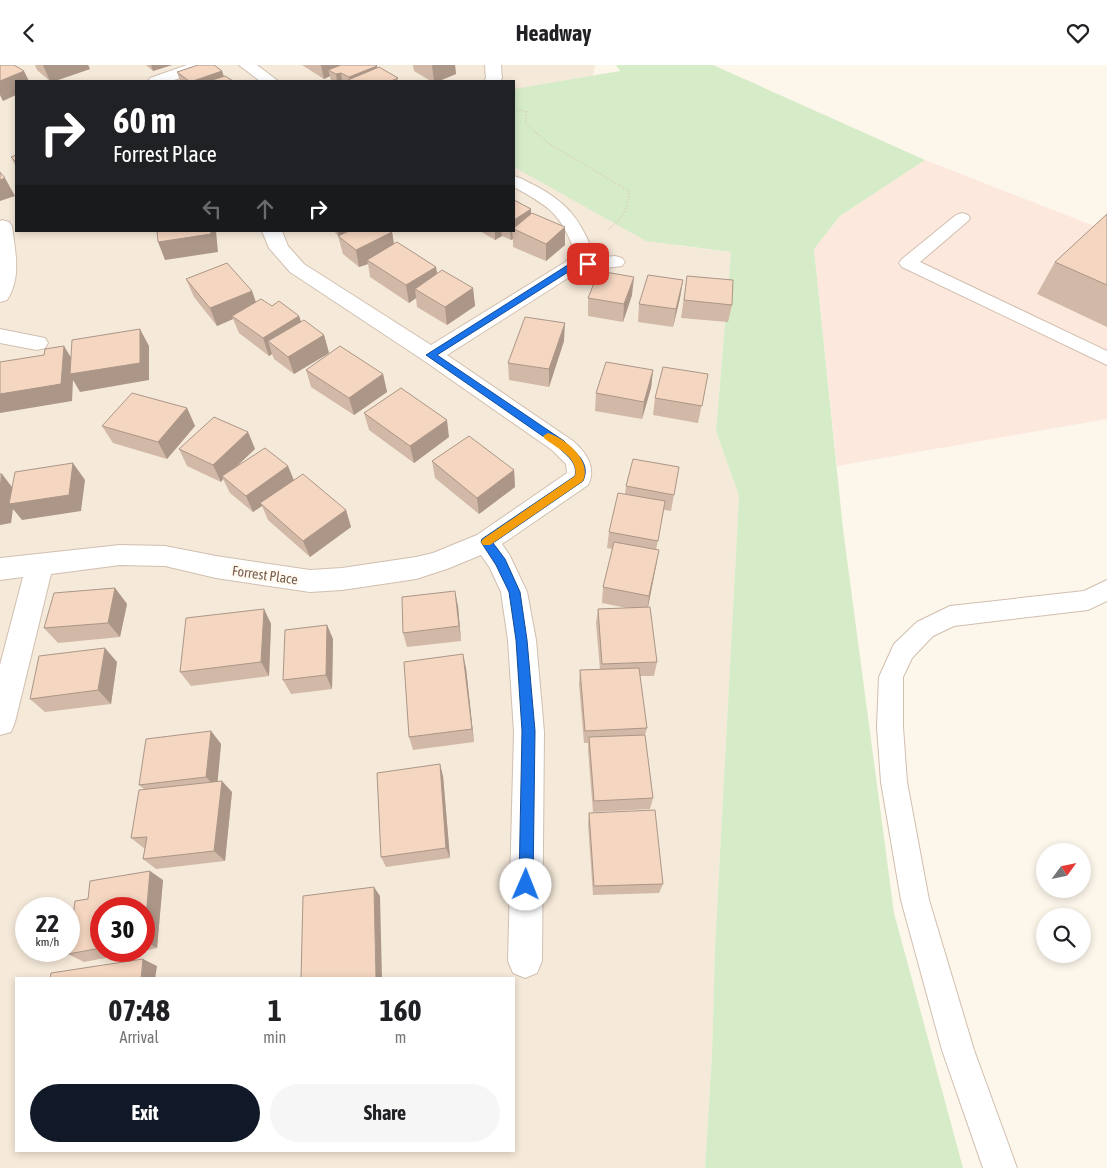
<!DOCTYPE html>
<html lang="en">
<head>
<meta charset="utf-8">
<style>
  body { margin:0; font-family:"Asap Condensed",sans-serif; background:#f6f6f6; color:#202124; height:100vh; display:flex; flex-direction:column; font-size:19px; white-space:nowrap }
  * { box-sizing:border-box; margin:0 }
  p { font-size:16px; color:#757577 }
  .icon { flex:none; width:28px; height:28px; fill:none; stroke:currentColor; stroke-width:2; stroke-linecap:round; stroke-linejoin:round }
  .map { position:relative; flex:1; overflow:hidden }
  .drawer { position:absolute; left:15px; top:912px; width:500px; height:175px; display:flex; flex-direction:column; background:#fff; border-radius:0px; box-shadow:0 2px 8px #0003 }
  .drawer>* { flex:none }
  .top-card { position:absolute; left:15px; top:15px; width:500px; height:152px; border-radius:0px; box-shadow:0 2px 8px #0003; background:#202124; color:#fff; overflow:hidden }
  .needle { width:32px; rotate:57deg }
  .buttons { position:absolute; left:1036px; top:778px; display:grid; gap:10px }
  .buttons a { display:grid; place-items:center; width:55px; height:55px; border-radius:50%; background:#fff; box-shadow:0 2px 8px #0003; font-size:25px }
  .speed { position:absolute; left:15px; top:832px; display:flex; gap:10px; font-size:25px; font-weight:700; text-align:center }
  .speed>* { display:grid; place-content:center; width:65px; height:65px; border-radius:50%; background:#fff; box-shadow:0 2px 8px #0003; line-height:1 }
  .speed small { font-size:12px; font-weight:400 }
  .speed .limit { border:8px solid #d22; background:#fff; color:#111 }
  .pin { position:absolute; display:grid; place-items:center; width:42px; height:42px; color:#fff; margin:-21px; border-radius:10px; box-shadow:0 2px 8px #0006 }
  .me { position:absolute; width:55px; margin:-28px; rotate:1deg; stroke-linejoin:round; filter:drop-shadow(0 0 4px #0008) }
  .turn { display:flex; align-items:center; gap:18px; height:105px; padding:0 15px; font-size:22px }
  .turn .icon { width:65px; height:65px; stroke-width:2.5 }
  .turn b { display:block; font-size:35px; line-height:42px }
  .lanes { display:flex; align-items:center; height:48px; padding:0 15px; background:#0003; justify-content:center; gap:25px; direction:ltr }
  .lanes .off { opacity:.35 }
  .eta { display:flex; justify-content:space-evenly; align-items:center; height:85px; text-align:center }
  .eta b { font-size:30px; font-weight:700; line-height:35px }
  .action { display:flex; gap:10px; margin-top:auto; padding:10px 15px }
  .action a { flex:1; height:58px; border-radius:30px; background:#111827; color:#fff; font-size:20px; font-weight:700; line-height:58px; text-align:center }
  .action a+a { background:#f6f6f6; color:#202124 }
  header { display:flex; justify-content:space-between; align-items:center; height:65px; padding:0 15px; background:#fff; font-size:22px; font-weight:700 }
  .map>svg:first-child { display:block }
  .residential { fill:#f5e9d9; fill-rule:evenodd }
  .commercial { fill:#fde8de }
  .green { fill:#d6ecc8 }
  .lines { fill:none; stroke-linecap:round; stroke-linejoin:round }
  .lane-casing { stroke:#d1bfaf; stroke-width:2 }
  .street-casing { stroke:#d1bfaf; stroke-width:2 }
  .path { stroke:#d9b9a3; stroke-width:2; stroke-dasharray:0.5 2.5; stroke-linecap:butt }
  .lane { fill:#fff; fill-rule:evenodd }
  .street { fill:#fff; fill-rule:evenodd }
  .wall { fill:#d2b8a6 }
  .shaded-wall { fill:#ab9687 }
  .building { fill:#f4d6c1; stroke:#ab9687 }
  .route { fill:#1a73e8; stroke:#114b97 }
  .slow { fill:#f59e0b }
  .labels { text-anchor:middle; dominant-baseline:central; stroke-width:5; stroke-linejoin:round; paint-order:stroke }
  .street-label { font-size:14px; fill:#7a5d4c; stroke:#fffaf2 }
</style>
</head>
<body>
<header><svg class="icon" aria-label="back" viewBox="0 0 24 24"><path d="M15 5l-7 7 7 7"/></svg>Headway<svg class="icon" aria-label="heart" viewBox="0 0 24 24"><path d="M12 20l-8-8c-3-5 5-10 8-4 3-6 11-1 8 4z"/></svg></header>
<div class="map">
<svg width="1107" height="1103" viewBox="0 0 1107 1103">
  <rect width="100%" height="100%" fill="#fdf6eb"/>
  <path class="residential" d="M0,0H595L588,37L514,57V16H16V166H514V96L673,180L731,187L716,366L739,431L715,882L712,990L705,1103H0ZM26,844H69V886H26ZM101,844H144V886H101ZM16,914H514V1086H16Z"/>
  <path class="commercial" d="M925,95L1107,166V354L837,401L814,184L840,151Z"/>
  <path class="green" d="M616,0H713L925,95L840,151L814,184L843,464L894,848L963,1103H705L712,990L715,882L739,431L716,366L731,187L646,176L514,102V24L620,6Z"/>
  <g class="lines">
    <g class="lane-casing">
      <path id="lane" d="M514,111C522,113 529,118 536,121C565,137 578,151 591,182L580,204L574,205L568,204L565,200L573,182C559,146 546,140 514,122Z
        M962,148L968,150L970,153L968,156L920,197L1107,286V300L902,202L899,198L902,194L956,150Z
        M1107,515V536L1088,545L954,561L933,571L912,593L903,612V662L907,717L929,835L974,985L1017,1103H983L942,985L901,835L881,717L877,662L879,612L894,579L917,557L950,541L1084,526Z"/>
    </g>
    <g class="street-casing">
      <path id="street" d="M187,0H211L209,3L171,16H148L150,13Z
        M239,0H257L278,16H260Z
        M485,0H501L502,13L500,16H484L486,13Z
        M2,155L9,157L12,161C15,186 22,212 7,235L0,237V156Z
        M262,166H282L288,181L304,199L431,280L567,196L615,191L622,193L625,197L622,201L579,206L447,290L573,376C586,387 597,403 588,420L502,479L510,491L527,527L536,575L544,667L542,896L537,908L525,913L513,908L508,896L514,667L508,575L501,527L490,503L481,490L447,504L416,514L342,525L310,527L216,513L165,501L120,500L51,509L15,657L11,667L0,670V600L23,512L0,515V493L120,480L165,481L216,491L310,505L342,503L416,492L433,488L477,470L567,408L566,399L552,385L423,295L290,207L269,183Z
        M0,264L45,273L48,278L45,283L37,285L0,278Z"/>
    </g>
    <path class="path" d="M514,44L526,47V59L548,78L629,126C629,143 621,155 608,165"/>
    <use href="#lane" class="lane"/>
    <use href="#street" class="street"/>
  </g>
  <path class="wall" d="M35,0H88L90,4L55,16H50L37,5Z
    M146,0H172L153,6Z
    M302,0H376L377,1V3L398,13V16H331L330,11L324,14Z
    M413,0H455L456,9L439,16H431L414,6Z
    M222,6L224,11L233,16H180L177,7Z
    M16,90V102L11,92Z
    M514,135L531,144V149L565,162V180L546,196L513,182V174L511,175L502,171L495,175L480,166H514Z
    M1107,149V262L1037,229L1055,197Z
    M334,166H391L392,167L394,179L436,202L437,209L473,223L475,241L447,260L417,242L416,233L409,238L370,212L368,199L359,202L343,189L338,171Z
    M687,211L732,240L728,257L681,253Z
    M186,214L252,226L256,237L272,241L299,251L301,257L324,270L329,288L294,309L274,294L272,289L269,291L239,268L233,254L217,261L194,232Z
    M683,215L680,233L673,262L638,257L639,239Z
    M632,230L623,257L588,251V233Z
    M564,276L549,322L509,315L508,298Z
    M306,305L383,309L387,327L354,350L311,322Z
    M653,305L651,323L642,354L595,346L596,328Z
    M708,309L698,358L653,350L655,333Z
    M187,343L195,361L167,394L113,378L102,361Z
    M364,348L449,372L414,398L369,365Z
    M248,367L255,384L236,402L288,401L294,416L346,445L351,462L310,492L268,455L262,441L253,447L230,428L223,414L221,417L187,401L179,384Z
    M432,396L514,405L515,422L479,449L435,413Z
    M679,402L671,446L664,445L656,485H659L648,542L657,597L654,611H640L647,663L645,670L653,733L650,744L593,747L588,685V678H584L579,619L580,605L600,604L596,558L598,544L627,543L602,538L603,522L613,484L607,483L609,467L625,429L626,421Z
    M115,523L127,539L120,572L58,578L44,563Z
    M458,541L461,576L407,582L403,568Z
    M264,544L271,559L269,611L191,621L180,607Z
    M327,560L333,574L332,624L291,629L283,615Z
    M117,597L111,639L45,647L30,634Z
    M466,603L474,677L413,685L409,672Z
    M211,666L221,679L217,716L232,727L225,796L156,804L143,794L145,784L131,773L144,724L139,720Z
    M443,711L450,793L386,802L381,792Z
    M589,748L663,819L659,828L593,830L588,759Z
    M163,815L157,883L144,886V844H101V886H141L84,897L68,889L88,834Z"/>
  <path class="shaded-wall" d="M43,0H88L90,4L55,16H50Z
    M151,0H172L153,6Z
    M321,0H350L328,5L330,11L324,14Z
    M434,0H455L456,9L439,16H434L432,1Z
    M377,1L379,16H350L349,12Z
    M24,6L29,16H16V30L3,36L0,30V16Z
    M222,6L225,16H193Z
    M341,8L342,16H337L336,9Z
    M5,113L15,131L0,136V115Z
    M531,144V162L514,164V155Z
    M565,162V180L546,196V179Z
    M211,166H216L218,187L165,195L158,177Z
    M338,166H344L345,170L339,172Z
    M495,166H501L502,171L495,175Z
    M510,166H512L513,174L511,175Z
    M392,167L395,185L367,195L368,199L359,202L356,185Z
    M436,202L439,219L415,224L416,233L409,238L406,220Z
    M634,212L632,230L623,257L624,239Z
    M683,215L680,233L673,262L676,244Z
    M473,223L475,241L447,260L445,242Z
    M252,226L258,244L232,251L233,254L217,261L210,243Z
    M299,251L305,268L268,276L272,289L269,291L263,273Z
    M565,258L564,276L549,322V304Z
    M140,264L149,281V315L80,327L73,315L72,336L0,348V329L64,281L75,299Z
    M324,270L329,288L294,309L288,292Z
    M653,305L651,323L642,354L644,337Z
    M383,309L387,327L354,350L349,333Z
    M187,343L195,361L167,394L158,377Z
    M447,355L449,372L414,398L410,381Z
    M248,367L255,384L224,413L222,411L223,414L221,417L213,400Z
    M73,398L85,415L81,446L22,455L13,444L11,458L0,460V423L2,409L15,426Z
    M288,401L295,418L260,438L262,441L253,447L246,431Z
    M514,405L515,422L479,449L477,433Z
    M346,445L351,462L310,492L303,476Z
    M659,485L656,501L647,547L649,531Z
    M115,523L127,539L120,572L108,558Z
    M455,526L458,541L461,576L459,561Z
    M264,544L271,559L269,611L261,597Z
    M327,560L333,574L332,624L326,610Z
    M105,583L117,597L111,639L98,625Z
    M463,589L466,603L474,677L472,664Z
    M211,666L221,679L217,724L206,712Z
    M440,699L443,711L450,793L446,783Z
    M222,716L232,727L225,796L214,786Z
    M150,806L163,815L157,883L144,876Z
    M374,822L380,831L382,914H376Z
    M143,894L157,901L155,914H141Z"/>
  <path class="building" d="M0,0H14L24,6L0,16Z
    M198,0H214L222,6L193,16H189L177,7Z
    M341,0H376L377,1L349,12L341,8L336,9L328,5Z
    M379,2L398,13L391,16H349L348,15Z
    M225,11L233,16H209Z
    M16,90V97L11,92Z
    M0,107L5,113L0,115Z
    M514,135L531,144L514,155Z
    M532,148L565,162L546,179L514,164V163Z
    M1107,149V220L1055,197Z
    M157,166H211V169L158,177Z
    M349,166H391L392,167L356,185L338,171Z
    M397,177L436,202L406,220L367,195Z
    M227,198L252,226L210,243L186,214Z
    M442,205L473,223L445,242L415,224Z
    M599,206L634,212L624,239L588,233Z
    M648,210L683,215L676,244L639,239Z
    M687,211L733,215L732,240L684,235Z
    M261,234L272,241L279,236L299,251L263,273L232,251Z
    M525,252L565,258L549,304L508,298Z
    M304,255L324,270L288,292L268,276Z
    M140,264V298L70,309L72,275Z
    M64,281L61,319L0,329V297L44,290L45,284Z
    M340,281L383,309L349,333L306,305Z
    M606,297L653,305L644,337L596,328Z
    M663,302L708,309L702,341L655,333Z
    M401,323L447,355L410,381L364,348Z
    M132,328L187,343L158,377L102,361Z
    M214,352L248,367L213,400L179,384Z
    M469,371L514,405L477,433L432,396Z
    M265,383L288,401L246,431L222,411Z
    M633,394L679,402L674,430L626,421Z
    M73,398L69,430L9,439L15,407Z
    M0,409H2L0,423Z
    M303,409L346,445L303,476L260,438Z
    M618,428L665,436L658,476L609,467Z
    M614,477L659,485L649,531L603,522Z
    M115,523L108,558L44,563L54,528Z
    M455,526L459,561L403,568L402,532Z
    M650,542L657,597L602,599L598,544Z
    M264,544L261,597L180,607L186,553Z
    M327,560L326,610L283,615L285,565Z
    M105,583L98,625L30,634L39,591Z
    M463,589L472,664L409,672L404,597Z
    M639,603L647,663L585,666L580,605Z
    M211,666L206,712L139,720L146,674Z
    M645,670L653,733L594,736L589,672Z
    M440,699L446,783L381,792L377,708Z
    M222,716L214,786L143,794L147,772L131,773L139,725Z
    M655,745L663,819L594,821L589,748Z
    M150,806L144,876V844H101V883L68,889V886H69L75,836L88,834L90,816Z
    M374,822L376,914H301L303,831Z
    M143,894L141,914H50L51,908Z"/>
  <path class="route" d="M588,196L591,197V201L576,202L437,290L564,376C576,388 591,398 583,416L493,478L505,494L520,527L527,575L535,666L533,820L531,824L526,826L521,824L519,820L522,666L516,575L509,527L496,500L481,477L482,474L575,411C578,397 566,390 557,381L426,290L571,198Z"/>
  <path class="slow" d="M548,368C566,374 592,395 583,416L490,480H483L481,477L483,474L575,411C579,393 557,383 545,374L543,371Z"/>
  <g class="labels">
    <g class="street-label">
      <text transform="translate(265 510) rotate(8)">Forrest Place</text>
    </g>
  </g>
</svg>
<div class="buttons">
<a><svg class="needle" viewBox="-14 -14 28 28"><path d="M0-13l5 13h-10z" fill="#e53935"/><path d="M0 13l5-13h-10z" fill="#757577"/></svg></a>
<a><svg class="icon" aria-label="search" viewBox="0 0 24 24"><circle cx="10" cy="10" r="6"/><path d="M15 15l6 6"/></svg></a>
</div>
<div class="speed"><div>22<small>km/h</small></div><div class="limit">30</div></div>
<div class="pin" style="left:588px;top:199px;background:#d93025"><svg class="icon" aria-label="arrive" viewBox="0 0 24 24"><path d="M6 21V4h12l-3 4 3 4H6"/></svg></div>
<svg class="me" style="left:526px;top:820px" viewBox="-20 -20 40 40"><circle r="19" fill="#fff"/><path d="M0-13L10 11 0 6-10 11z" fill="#1a73e8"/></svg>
<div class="top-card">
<div class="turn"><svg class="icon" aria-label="right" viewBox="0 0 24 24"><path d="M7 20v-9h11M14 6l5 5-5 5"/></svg><div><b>60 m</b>Forrest Place</div></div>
<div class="lanes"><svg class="icon off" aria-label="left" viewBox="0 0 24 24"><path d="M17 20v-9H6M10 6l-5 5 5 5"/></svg><svg class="icon off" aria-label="ahead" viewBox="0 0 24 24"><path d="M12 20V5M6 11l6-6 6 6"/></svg><svg class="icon" aria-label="right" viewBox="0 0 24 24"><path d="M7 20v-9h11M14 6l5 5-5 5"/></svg></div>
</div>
<section class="drawer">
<div class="eta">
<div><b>07:48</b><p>Arrival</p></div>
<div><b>1</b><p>min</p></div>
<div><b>160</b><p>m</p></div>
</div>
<div class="action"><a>Exit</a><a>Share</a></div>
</section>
</div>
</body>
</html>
